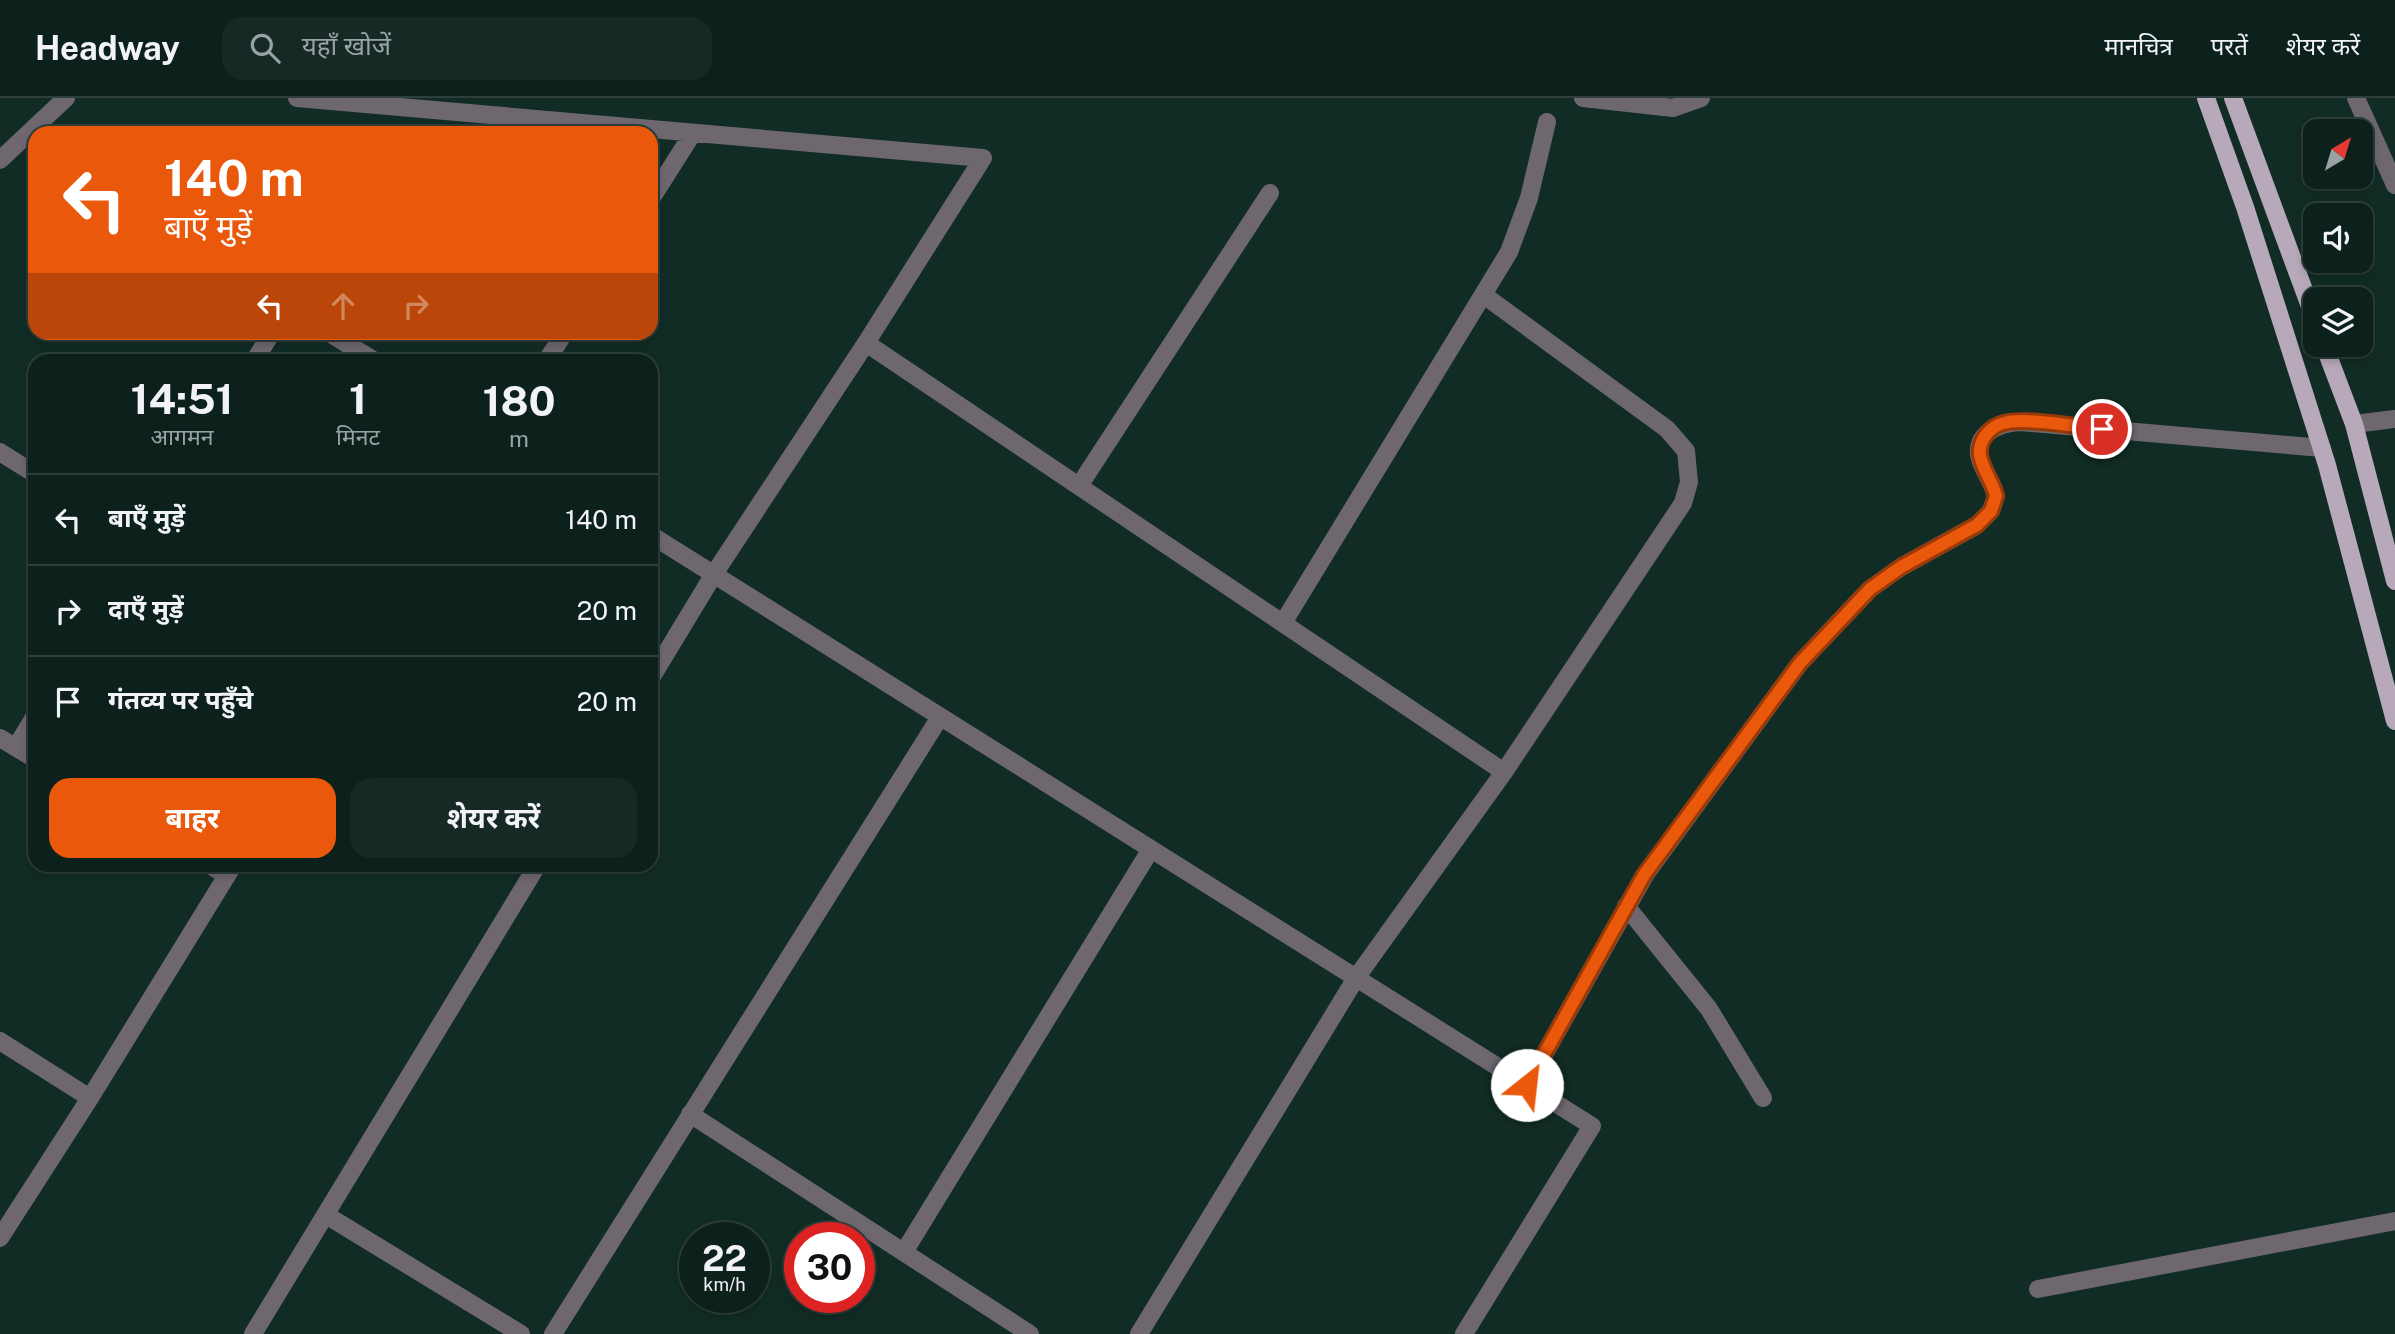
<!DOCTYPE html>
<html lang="hi">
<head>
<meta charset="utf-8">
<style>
  body { margin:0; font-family:"Public Sans","Noto Sans Devanagari",sans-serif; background:#162925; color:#f1f3f6; height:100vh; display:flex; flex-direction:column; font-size:26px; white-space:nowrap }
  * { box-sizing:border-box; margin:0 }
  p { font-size:23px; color:#9aa3a3 }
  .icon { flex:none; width:38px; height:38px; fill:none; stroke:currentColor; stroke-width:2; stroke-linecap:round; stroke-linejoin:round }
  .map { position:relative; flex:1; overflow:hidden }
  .panel { position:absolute; left:28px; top:256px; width:630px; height:518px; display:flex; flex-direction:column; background:#0d211c; border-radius:21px; box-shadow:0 4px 10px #0003,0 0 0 2px #2d3e3b }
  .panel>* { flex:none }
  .guide { position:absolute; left:28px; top:28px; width:630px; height:214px; border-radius:21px; box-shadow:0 4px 10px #0003,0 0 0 2px #2d3e3b; background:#ea580c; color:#fff; overflow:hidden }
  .needle { width:46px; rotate:38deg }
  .controls { position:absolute; left:2303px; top:21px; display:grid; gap:14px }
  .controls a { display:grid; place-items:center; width:70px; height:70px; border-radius:14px; background:#0d211c; box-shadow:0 4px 10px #0003,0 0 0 2px #2d3e3b; font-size:35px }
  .speed { position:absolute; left:679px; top:1124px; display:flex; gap:14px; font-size:35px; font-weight:700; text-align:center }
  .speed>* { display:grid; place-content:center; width:91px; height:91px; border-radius:50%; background:#0d211c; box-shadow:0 4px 10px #0003,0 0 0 2px #2d3e3b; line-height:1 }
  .speed small { font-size:18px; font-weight:400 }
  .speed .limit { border:10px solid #d22; background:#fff; color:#111 }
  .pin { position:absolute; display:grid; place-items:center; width:60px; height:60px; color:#fff; margin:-30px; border:4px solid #fff; border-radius:50%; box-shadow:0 2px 7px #0007 }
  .me { position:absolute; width:77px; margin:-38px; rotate:29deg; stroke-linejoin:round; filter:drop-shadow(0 0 5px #0008) }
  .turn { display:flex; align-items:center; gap:24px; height:147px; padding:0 21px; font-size:32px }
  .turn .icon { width:91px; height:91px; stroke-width:2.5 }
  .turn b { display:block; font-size:49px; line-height:60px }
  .lanes { display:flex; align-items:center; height:66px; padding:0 21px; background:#0003; justify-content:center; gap:35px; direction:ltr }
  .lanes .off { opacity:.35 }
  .eta { display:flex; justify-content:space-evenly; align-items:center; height:119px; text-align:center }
  .eta b { font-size:42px; font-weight:700; line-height:49px }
  .button { display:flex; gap:14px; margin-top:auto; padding:14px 21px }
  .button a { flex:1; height:80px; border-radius:21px; background:#ea580c; color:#fff; font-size:28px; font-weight:700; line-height:80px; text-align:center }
  .button a+a { background:#162925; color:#f1f3f6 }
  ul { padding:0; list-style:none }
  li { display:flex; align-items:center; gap:21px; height:91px; padding:0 21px; border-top:2px solid #2d3e3b }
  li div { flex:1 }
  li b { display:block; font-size:26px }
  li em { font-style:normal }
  header { display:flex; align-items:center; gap:42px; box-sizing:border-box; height:98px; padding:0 35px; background:#0d211c; border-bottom:2px solid #2d3e3b }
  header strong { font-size:33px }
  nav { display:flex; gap:38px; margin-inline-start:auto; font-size:24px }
  .search { width:490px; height:63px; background:#162925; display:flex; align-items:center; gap:18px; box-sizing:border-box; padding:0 24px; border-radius:21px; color:#9aa3a3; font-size:26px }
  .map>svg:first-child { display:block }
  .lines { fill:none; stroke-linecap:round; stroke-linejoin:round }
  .minor { stroke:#6e6770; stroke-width:18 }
  .major { stroke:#b7a9ba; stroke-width:18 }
  .route-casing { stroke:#983908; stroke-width:18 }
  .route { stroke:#ea580c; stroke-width:12 }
</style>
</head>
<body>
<header>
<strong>Headway</strong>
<div class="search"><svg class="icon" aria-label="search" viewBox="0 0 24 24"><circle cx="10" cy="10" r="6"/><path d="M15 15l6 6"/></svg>यहाँ खोजें</div>
<nav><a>मानचित्र</a><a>परतें</a><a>शेयर करें</a></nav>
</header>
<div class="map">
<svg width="2395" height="1236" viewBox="0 0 2395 1236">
  <rect width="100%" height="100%" fill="#112c25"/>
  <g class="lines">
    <path class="minor" d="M297,0L983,60L866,245
      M1583,0L1673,10L1701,0
      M2356,0L2395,87
      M0,62L66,0
      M651,101L693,35
      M1485,198L1667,331L1686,353L1689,384L1683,405L1504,674
      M328,234L373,262
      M255,262L272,234
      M547,262L565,234
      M2354,326L2395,321
      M0,354L35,376
      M1079,388L1270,95
      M651,437L1592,1028L1464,1236
      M1283,525L1509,154L1529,100L1547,24
      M651,580L714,476L866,245L1504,674L1356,880L1139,1236
      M0,640L35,661
      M16,649L35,618
      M208,766L227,778
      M1626,808L1709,911L1763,1000
      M0,943L90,1000
      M1527,987L1645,777L1800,565L1870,491L1901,469L1977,427L1991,413L1996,398C1993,385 1984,374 1980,361C1973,335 2000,325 2020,324L2322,350
      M690,1016L1030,1236
      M326,1117L521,1236
      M0,1140L90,1000L234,766
      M904,1154L1151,751
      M2038,1191L2395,1123
      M253,1236L538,766
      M553,1236L940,619"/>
    <path class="major" d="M2206,0L2245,109L2327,367L2395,623
      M2233,0L2315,222
      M2324,247L2354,326L2395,483"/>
  </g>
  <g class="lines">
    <g class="route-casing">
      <path id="route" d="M1527,987L1644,777L1800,565L1870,491L1901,469L1977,427L1991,413L1996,398C1993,384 1982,371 1980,357C1978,343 1990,328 2004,325C2025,319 2078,329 2102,331"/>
    </g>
    <use href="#route" class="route"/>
  </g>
</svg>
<div class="controls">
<a><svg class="needle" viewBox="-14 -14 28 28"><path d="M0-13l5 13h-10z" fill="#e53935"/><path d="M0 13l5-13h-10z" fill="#9aa3a3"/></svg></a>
<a><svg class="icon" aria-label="sound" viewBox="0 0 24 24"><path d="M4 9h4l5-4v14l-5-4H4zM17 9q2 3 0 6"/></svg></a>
<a><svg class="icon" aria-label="layers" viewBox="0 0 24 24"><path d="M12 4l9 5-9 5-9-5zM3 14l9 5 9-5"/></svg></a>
</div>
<div class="speed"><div>22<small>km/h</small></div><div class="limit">30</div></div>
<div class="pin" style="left:2102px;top:331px;background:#d93025"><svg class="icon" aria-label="arrive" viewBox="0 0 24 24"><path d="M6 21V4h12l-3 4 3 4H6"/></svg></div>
<svg class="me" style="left:1527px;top:987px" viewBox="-20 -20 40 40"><circle r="19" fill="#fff"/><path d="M0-13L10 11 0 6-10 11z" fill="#ea580c"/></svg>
<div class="guide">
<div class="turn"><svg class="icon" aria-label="left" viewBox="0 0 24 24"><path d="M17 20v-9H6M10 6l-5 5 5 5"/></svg><div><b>140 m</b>बाएँ मुड़ें</div></div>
<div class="lanes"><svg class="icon" aria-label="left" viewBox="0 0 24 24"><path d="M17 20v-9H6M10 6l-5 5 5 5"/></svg><svg class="icon off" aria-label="ahead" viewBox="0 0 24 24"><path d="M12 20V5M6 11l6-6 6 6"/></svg><svg class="icon off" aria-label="right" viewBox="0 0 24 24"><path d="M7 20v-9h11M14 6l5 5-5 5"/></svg></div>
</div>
<section class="panel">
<div class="eta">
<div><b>14:51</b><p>आगमन</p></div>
<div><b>1</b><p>मिनट</p></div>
<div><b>180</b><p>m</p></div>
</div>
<ul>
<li><svg class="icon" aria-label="left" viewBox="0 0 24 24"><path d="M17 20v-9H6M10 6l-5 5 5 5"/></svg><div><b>बाएँ मुड़ें</b></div><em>140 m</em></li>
<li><svg class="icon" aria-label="right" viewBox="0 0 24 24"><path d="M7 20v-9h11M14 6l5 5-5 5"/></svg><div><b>दाएँ मुड़ें</b></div><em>20 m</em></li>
<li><svg class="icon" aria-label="arrive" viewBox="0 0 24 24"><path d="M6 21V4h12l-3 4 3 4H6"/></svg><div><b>गंतव्य पर पहुँचे</b></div><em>20 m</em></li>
</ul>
<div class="button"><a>बाहर</a><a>शेयर करें</a></div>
</section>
</div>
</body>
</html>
